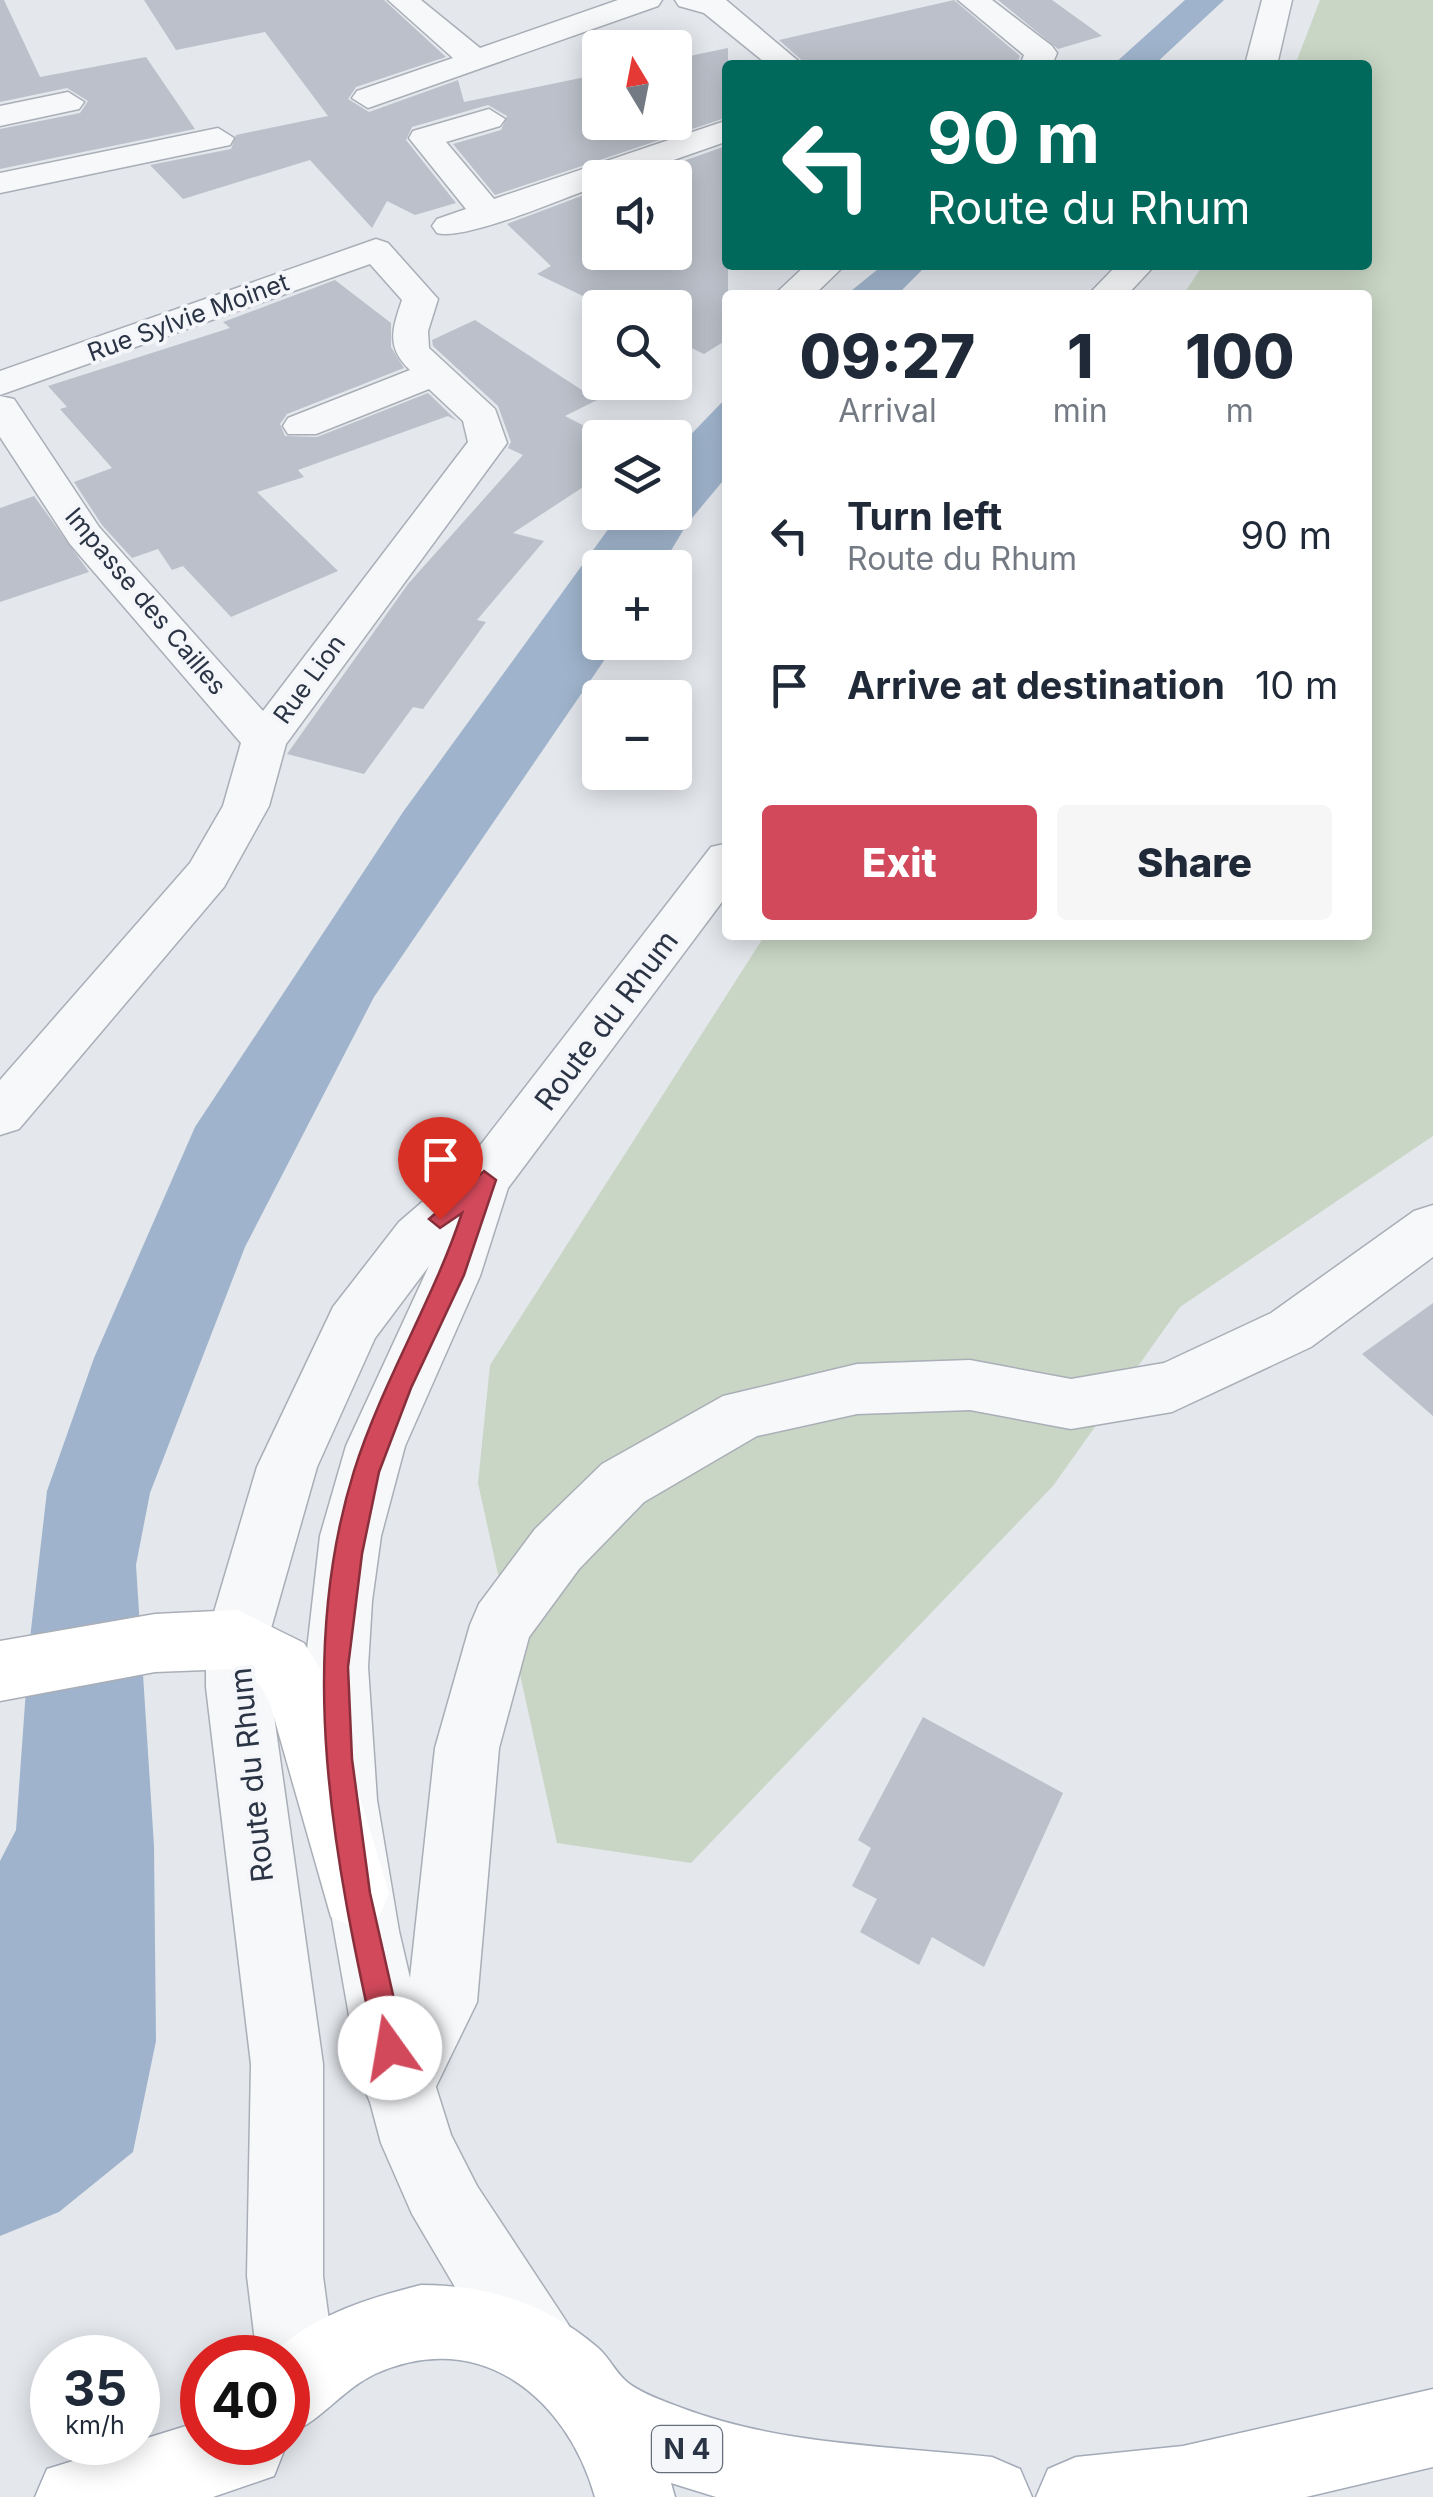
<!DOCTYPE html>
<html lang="en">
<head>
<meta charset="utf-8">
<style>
  body { margin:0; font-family:Inter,sans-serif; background:#f6f6f7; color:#1f2937; height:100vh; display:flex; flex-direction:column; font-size:38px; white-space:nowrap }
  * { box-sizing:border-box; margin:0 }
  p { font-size:32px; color:#747a83 }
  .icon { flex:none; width:55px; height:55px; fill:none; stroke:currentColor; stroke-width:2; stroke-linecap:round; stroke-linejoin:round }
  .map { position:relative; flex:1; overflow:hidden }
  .sheet { position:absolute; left:722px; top:290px; width:650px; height:650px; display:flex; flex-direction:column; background:#fff; border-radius:10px; box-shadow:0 5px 25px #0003 }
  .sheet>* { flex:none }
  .banner { position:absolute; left:722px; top:60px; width:650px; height:210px; border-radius:10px; box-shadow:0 5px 25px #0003; background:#00695c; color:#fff; overflow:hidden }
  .needle { width:65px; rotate:350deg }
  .controls { position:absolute; left:582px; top:30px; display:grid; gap:20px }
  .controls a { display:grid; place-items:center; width:110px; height:110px; border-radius:10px; background:#fff; box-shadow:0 5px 25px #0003; font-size:50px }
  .speed { position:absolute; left:30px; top:2335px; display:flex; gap:20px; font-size:50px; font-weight:700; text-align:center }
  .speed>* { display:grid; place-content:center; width:130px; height:130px; border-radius:50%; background:#fff; box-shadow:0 5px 25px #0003; line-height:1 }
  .speed small { font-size:25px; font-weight:400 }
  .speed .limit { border:15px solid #d22; background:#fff; color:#111 }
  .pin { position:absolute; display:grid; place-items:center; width:85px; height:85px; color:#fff; margin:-102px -42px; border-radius:50% 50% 50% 0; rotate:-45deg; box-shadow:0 0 10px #0007 }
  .pin .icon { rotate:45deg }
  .me { position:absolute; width:110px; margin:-55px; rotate:347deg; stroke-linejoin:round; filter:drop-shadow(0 0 8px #0008) }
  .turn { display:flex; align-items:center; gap:35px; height:210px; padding:0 40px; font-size:45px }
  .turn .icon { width:130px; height:130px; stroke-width:2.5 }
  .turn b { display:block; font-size:70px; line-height:85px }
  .eta { display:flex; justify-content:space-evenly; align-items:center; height:170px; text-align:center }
  .eta b { font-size:60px; font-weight:800; line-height:70px }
  .cta { display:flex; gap:20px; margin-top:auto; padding:20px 40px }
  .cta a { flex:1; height:115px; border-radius:10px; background:#d1495b; color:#fff; font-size:40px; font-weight:800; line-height:115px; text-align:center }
  .cta a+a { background:#f6f6f7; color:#1f2937 }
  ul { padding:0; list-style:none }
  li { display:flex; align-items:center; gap:30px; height:150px; padding:0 40px }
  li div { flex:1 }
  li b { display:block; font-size:38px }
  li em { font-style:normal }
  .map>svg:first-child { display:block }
  .green { fill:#c9d6c5 }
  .water { fill:#9fb4cc }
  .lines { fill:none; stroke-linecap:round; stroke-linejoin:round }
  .canal { fill:#9fb4cc; fill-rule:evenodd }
  .building { fill:#bbc0ca }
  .minor-casing { stroke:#a9aeb7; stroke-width:3 }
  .tertiary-casing { stroke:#a9aeb7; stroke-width:3 }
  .secondary-casing { stroke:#a9aeb7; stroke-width:3 }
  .primary-casing { stroke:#a3abb8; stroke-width:3 }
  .minor { fill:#f7f8fa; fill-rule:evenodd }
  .tertiary { fill:#f7f8fa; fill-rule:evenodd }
  .secondary { fill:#fff; fill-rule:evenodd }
  .primary { fill:#fff; fill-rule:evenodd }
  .route { fill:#d1495b; stroke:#882f3b; stroke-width:2.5 }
  .labels { text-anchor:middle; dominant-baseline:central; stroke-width:8; stroke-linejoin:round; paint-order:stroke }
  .far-street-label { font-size:25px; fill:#2b3445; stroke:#f4f6f9 }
  .shield { fill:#f4f6f9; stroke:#676e7b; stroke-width:2.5 }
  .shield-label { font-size:28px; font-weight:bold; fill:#2b3445 }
  .street-label { font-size:30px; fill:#2b3445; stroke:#f4f6f9 }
</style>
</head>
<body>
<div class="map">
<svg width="1433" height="2497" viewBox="0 0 1433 2497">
  <rect width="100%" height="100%" fill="#e4e7ec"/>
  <path class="green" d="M1320,0H1433V1136L1180,1307L1053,1486L691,1863L557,1843L478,1483L490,1365L765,935H1368V295H1183L1203,265H1368V65H1295Z"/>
  <path class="water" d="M883,265H927L897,295H846Z
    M727,397V476L687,524L661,567L600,568V642L616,643L374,997L245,1247L150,1493L136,1565L154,1846L156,2041L133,2152L59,2212L0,2236V1861L16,1830L29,1647L47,1491L94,1358L195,1127L403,812L620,513L675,512V451Z"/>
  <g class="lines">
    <path class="canal" d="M1185,0H1224L1154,65H1113Z"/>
  </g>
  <path class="building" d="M0,0H4L40,77L146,57L195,129L0,169V129L80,113L88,101L67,88L0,102Z
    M144,0H384L446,57L356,87L348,99L369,112L458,80L464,102L600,74V122H675V59L728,48V117L495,195L453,144L501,130L507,116L488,105L412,127L406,140L456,203L415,215L387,201L372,228L310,160L183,199L150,165L231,149L236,135L328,116L265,32L176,50Z
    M954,0L1020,56L1018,61L997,65H807L779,40Z
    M998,0H1052L1102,36L1058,49Z
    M723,147L728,151V339L704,354L675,340V308H608L537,274L551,266L507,224L600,189V252H675V178H635Z
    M335,280L391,323V347L404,368L287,414L280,424L285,436L317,437L428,393L457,421L448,416L298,470L304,477L257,492L338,571L231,617L183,566L172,570L158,549L132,558L102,525L74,482L112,468L60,409L67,407L48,386L230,328L223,322Z
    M475,320L597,400L565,416L600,434V476L513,533L544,541L477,620L486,622L423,709L413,707L364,774L287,754L408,584L523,455L508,448L511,442L498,406L433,346L432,340Z
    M34,496L89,572L0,602V508Z
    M1433,1303V1416L1362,1354Z
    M923,1717L1063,1793L984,1967L932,1937L919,1965L860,1932L877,1899L852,1886L871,1848L858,1840Z"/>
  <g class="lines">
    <g class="minor-casing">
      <path id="minor" d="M388,0H421L480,48L618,0H662L658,6L368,108L352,98L357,91L453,58Z
        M675,0H726L803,65H768L704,13L679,6Z
        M958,0H992L1052,46L1057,53L1052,65H1020L1024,55Z
        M68,92L84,102L79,109L0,126V106Z
        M489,109L505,119L500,126L446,142L494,199L728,120V141L622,178H600V185C566,197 466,241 437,233L432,226L437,219L466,209L409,138L413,131Z
        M218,128L234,138L230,145L0,193V173Z
        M376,239L388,243L438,299L428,331L429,348L495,409L507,443L286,744L269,806L224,887L19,1129L0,1135V1080L190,863L223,806L241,743L70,544L0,437V396L14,399L99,527L263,711L468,442L463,421L429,389L316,434H288L283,426L288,418L410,370C386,347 392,330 402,300L370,264L0,395V371Z
        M806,265H845L814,295H774Z
        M1433,1205V1257L1311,1347L1172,1412L1071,1429L970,1410L857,1414L757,1436L644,1502L579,1569L529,1637L499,1748L477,2002L424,2111L399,2122L374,2111L363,2086L408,1996L435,1748L470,1625L479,1604L535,1529L602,1464L723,1396L857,1364L970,1360L1071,1379L1164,1363L1271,1313L1414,1211Z"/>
    </g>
    <g class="tertiary-casing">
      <path id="tertiary" d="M1262,0H1292L1277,65H1245Z
        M1117,265H1155L1127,295H1088Z
        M728,843V894L508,1188L480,1276L405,1446L381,1536L372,1601L368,1667L377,1800L399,1931L434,2081L451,2135L477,2186L568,2324L580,2351L568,2378L541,2390L514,2378L468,2309L412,2214L381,2143L353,2038L311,1800L305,1667L320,1536L346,1446L429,1266L375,1338L317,1467L268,1639L270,1687L323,2064V2276L337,2381L325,2408L298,2420L288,2415V2358H257L247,2276L251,2064L206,1687V1639L257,1467L333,1307L399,1222L465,1165L711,847Z"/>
    </g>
    <g class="secondary-casing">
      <path id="secondary" d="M237,1610L304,1643L322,1672L389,1893L379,1917L355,1927L331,1917L270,1703L260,1685L231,1669L155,1672L0,1701V1641L155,1614Z"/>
    </g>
    <g class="primary-casing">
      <path id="primary" d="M421,2285C488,2285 545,2303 597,2347C609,2357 615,2372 627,2382C640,2393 666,2402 682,2408C780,2445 889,2446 992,2457L1020,2469L1032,2497H716L671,2483L675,2497H595C567,2398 480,2326 375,2374C341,2390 322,2421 288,2434V2358L269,2357C311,2316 365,2299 421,2285Z
        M1433,2389V2467L1306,2497H1036L1048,2469L1076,2457L1183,2446Z
        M202,2421V2442H283L285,2448L274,2476L213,2497H35L47,2469Z"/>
    </g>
    <use href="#minor" class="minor"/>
    <use href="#tertiary" class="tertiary"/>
    <use href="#secondary" class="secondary"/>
    <use href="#primary" class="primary"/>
  </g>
  <path class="route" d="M484,1171L496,1180L464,1275L411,1388L379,1472L362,1554L348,1667L352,1759L370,1893L405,2048L401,2058L390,2062L380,2058L376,2048C334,1859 295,1661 354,1471C382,1382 433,1301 462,1213L440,1228L429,1219Z"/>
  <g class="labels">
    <g class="far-street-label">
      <text transform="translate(188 317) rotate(-20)">Rue Sylvie Moinet</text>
      <text transform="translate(146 601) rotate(50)">Impasse des Cailles</text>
      <text transform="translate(309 679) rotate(-54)">Rue Lion</text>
    </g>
    <rect class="shield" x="652" y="2426" width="70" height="46" rx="8"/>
    <g class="shield-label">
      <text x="687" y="2449">N 4</text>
    </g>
    <g class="street-label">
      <text transform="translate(606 1020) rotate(-53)">Route du Rhum</text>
      <text transform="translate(251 1775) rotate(-96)">Route du Rhum</text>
    </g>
  </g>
</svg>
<div class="controls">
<a><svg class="needle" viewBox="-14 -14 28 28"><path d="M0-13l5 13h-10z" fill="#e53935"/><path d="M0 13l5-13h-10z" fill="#747a83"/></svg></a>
<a><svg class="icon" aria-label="sound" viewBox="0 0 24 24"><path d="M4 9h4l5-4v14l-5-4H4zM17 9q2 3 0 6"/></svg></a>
<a><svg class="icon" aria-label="search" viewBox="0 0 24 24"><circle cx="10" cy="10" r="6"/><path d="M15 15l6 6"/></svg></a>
<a><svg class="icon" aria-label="layers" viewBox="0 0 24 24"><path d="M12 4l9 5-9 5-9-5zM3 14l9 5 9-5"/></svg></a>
<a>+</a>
<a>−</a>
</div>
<div class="speed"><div>35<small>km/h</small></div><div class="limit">40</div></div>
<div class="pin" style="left:440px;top:1219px;background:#d93025"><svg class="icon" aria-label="arrive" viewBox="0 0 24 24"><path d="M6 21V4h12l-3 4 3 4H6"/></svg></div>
<svg class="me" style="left:390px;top:2048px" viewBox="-20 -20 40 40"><circle r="19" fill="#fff"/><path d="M0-13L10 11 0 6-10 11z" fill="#d1495b"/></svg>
<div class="banner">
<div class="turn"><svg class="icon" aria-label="left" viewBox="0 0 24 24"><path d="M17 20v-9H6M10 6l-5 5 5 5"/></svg><div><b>90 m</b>Route du Rhum</div></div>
</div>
<section class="sheet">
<div class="eta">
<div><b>09:27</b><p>Arrival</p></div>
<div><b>1</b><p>min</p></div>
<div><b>100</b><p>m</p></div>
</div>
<ul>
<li><svg class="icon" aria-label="left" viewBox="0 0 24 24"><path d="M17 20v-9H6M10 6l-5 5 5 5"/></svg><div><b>Turn left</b><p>Route du Rhum</p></div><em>90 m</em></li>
<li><svg class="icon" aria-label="arrive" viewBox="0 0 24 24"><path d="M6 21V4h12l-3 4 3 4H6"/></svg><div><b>Arrive at destination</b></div><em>10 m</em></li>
</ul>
<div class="cta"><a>Exit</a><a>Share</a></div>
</section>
</div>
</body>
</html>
